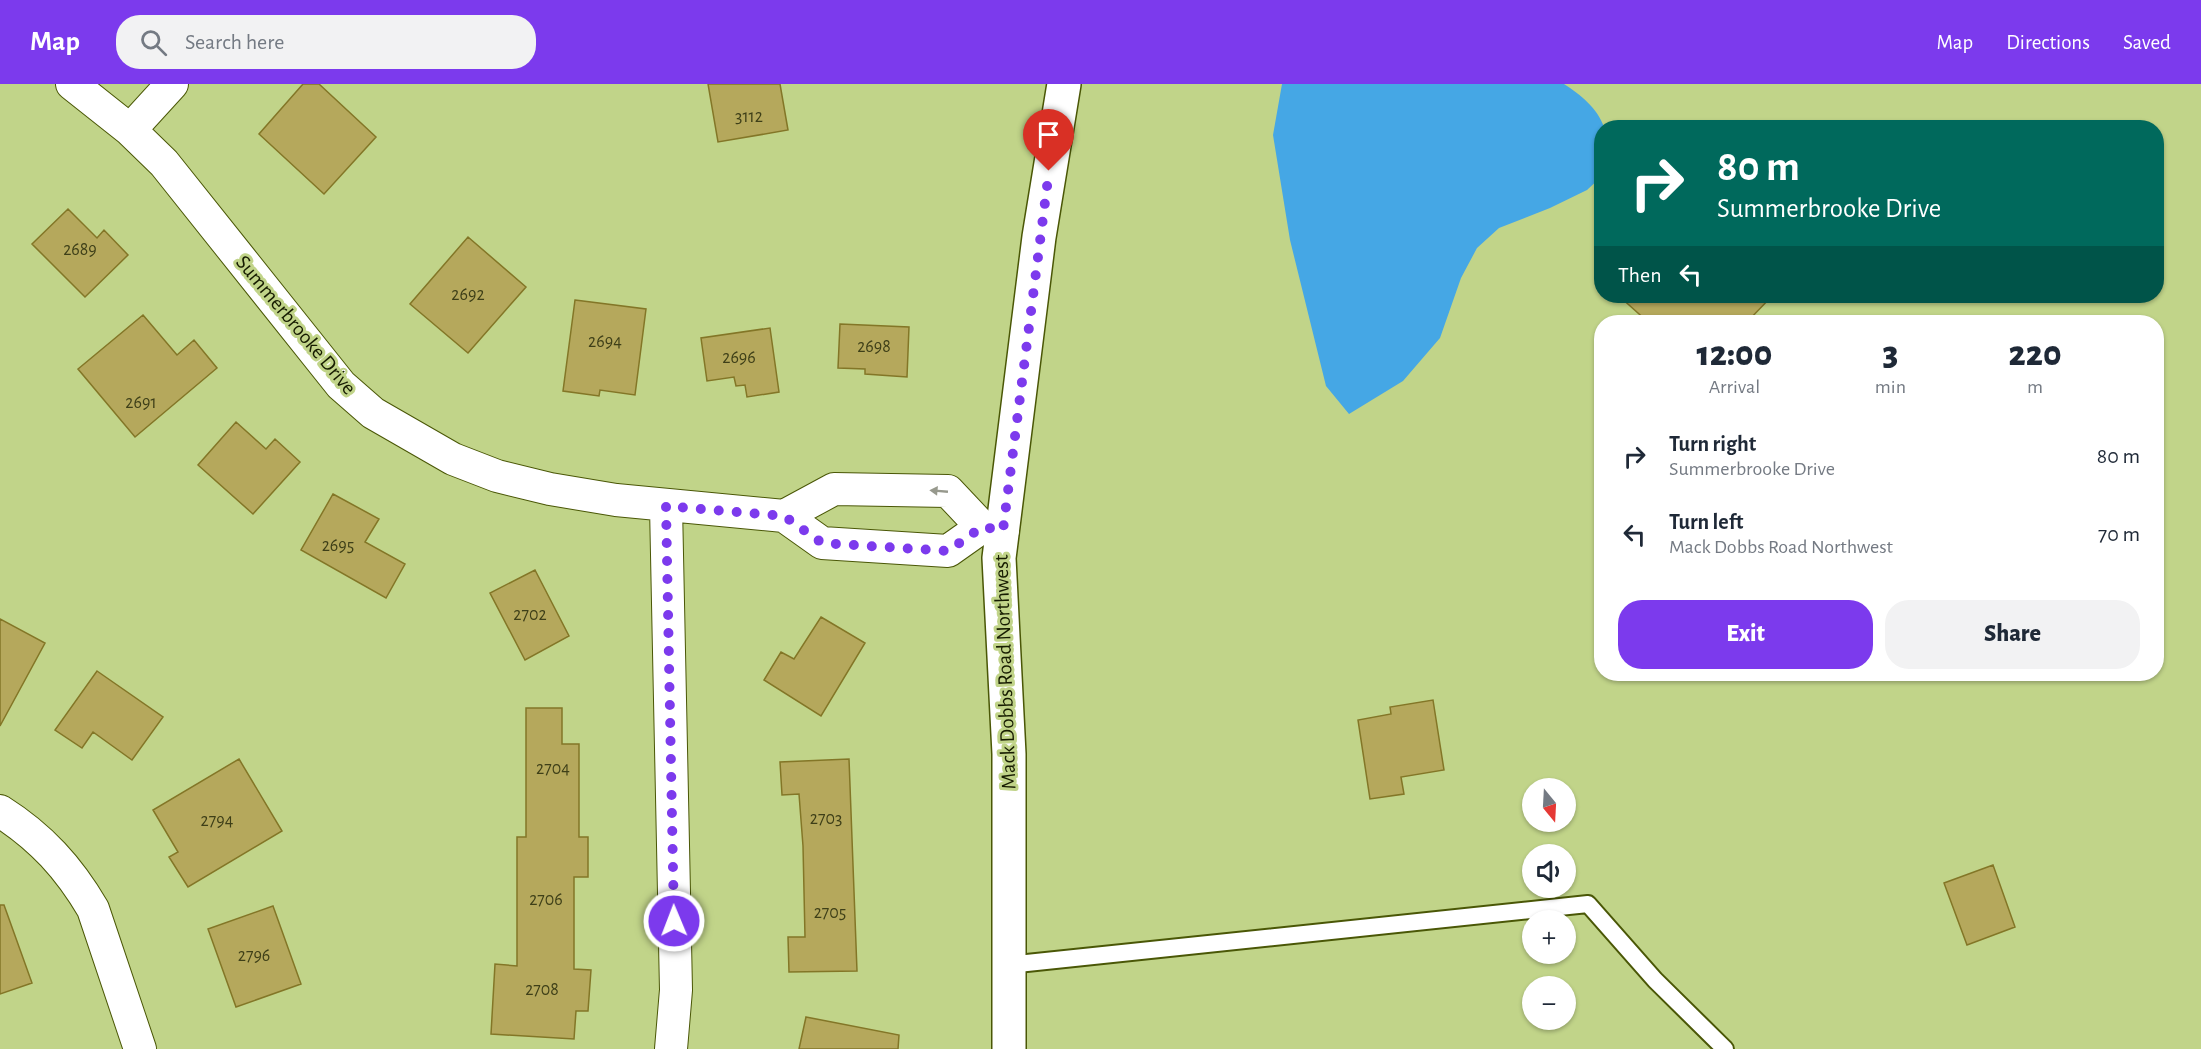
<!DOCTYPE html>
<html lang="en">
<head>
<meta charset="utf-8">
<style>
  body { margin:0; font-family:"Alegreya Sans",sans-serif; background:#f2f2f3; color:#1f2937; height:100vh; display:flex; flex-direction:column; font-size:22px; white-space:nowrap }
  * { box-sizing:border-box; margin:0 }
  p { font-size:20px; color:#747a83 }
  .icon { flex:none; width:33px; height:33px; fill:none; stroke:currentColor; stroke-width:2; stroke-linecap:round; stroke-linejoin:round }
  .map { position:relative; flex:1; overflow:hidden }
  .side { position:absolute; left:1594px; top:231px; width:570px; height:366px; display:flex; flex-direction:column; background:#fff; border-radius:24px; box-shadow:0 2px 4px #0004 }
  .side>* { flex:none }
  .top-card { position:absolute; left:1594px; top:36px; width:570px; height:183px; border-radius:24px; box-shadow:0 2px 4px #0004; background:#00695c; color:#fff; overflow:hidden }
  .needle { width:39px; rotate:162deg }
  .buttons { position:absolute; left:1522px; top:694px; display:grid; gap:12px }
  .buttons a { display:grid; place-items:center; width:54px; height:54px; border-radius:50%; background:#fff; box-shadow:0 2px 4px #0004; font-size:30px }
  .pin { position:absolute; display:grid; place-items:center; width:51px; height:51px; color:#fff; margin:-62px -26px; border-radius:50% 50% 50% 0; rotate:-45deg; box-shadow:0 0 6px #0007 }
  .pin .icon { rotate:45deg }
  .me { position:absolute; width:66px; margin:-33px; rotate:359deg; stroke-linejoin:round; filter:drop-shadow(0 0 4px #0008) }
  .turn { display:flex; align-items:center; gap:21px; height:126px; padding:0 24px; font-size:27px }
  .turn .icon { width:78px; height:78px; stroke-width:2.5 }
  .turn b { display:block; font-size:42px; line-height:51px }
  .then { display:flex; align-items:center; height:57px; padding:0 24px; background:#0003; gap:12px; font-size:22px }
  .eta { display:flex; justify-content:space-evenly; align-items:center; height:102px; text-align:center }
  .eta b { font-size:36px; font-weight:800; line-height:42px }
  .primary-button { display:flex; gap:12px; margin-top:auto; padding:12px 24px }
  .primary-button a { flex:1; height:69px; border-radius:24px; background:#7c3aed; color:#fff; font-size:24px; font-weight:800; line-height:69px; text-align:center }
  .primary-button a+a { background:#f2f2f3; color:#1f2937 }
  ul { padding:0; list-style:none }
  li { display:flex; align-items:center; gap:18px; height:78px; padding:0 24px }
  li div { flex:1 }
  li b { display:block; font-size:22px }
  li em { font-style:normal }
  header { display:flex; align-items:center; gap:36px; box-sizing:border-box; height:84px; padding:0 30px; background:#7c3aed; color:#fff }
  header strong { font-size:28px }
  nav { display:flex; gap:33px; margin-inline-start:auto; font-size:21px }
  .search { width:420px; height:54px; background:#f2f2f3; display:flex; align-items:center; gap:15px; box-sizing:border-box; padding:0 21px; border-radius:24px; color:#747a83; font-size:22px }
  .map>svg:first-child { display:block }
  .water { fill:#45a7e5 }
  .building { fill:#b5a85c; stroke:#837627; stroke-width:1.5 }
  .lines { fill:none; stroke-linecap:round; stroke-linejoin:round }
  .service-casing { stroke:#4a5706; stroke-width:20 }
  .minor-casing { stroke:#4a5706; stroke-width:34 }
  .tertiary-casing { stroke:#4a5706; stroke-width:36 }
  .service { stroke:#fff; stroke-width:16 }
  .minor { stroke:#fff; stroke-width:32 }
  .tertiary { stroke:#fff; stroke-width:33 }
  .oneway { fill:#97998d }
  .route { stroke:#7c3aed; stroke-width:10; stroke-dasharray:0 18 }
  .labels { text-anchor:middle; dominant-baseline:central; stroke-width:6; stroke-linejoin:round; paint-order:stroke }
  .number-label { font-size:18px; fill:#3e3f18 }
  .street-label { font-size:21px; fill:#171c01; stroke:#c1d489 }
</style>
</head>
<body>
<header>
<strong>Map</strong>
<div class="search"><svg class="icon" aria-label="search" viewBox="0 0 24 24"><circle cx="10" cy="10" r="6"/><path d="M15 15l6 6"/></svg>Search here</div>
<nav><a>Map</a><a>Directions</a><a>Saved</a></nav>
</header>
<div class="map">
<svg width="2201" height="965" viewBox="0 0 2201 965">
  <rect width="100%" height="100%" fill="#c1d489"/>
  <path class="water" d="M1282,0H1564C1580,10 1598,25 1604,43L1602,44V92L1587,106L1550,124L1499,144L1477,164L1461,194L1440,254L1403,297L1349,330L1326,302L1290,156L1273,51Z"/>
  <path class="building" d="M303,0H319L376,53L324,110L259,50Z
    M708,0H780L788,46L718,58Z
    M68,125L97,154L104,146L128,171L85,213L32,160Z
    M468,153L526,203L468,269L410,220Z
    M1619,212H1772L1747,238H1648Z
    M575,216L646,225L635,311L600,306L599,312L563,307Z
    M143,231L177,271L194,256L217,284L135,353L78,285Z
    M840,240L909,243L907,293L865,290V285L838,284Z
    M770,244L779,308L747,313L745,301L736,302L734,293L707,297L701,254Z
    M236,338L266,365L275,355L300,378L253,430L198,381Z
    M333,410L379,435L365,458L405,480L386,514L301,466Z
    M535,486L569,552L525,576L490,509Z
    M821,533L865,559L821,632L764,596L781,568L794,575Z
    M0,535L45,559L0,642Z
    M97,587L163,633L132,676L93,648L82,664L55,646Z
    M1433,616L1444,686L1401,693L1404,710L1370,715L1358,636L1391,630L1390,623Z
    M526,624H562V660H579V753H588V793H574V885L591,886L588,927H576L574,955L491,950L495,880L517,882V753H526Z
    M239,675L282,747L188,803L169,773L178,768L153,726Z
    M849,675L857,887L789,888L788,853H805L803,762L799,710L782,711L780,678Z
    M1993,781L2015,843L1967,861L1944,799Z
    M0,821H4L32,899L0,910Z
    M273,822L301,900L236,923L208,845Z
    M806,933L899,951L898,965H799Z"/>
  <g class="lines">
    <g class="service-casing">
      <path id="service" d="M1008,881L1588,820L1655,896L1725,965"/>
    </g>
    <g class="minor-casing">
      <path id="minor" d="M72,0L130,46L164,79L341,301L373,329L453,375L497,392L550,405L616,416L784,432L822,459L948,467L982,443
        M130,46L172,0
        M666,422L676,906L671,965
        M784,432L834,405L948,407L982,443L1003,446
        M0,727C41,753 69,784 93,825L140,965"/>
    </g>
    <g class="tertiary-casing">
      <path id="tertiary" d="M1009,965V670L999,474L1039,153L1064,0"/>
    </g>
    <use href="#service" class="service"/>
    <use href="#minor" class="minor"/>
    <use href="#tertiary" class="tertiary"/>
  </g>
  <defs><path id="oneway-solid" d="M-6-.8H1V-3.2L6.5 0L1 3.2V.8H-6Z" transform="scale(1.5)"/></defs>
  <use class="oneway" href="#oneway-solid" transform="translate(939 407) rotate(-175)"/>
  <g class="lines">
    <path class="route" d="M674,837L666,422L784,432L822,459L948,467L982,443L1003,446L1049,87"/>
  </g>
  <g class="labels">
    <g class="number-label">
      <text x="749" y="33">3112</text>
      <text x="80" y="166">2689</text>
      <text x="468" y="211">2692</text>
      <text x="605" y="258">2694</text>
      <text x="874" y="263">2698</text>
      <text x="739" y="274">2696</text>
      <text x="141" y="319">2691</text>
      <text x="338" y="462">2695</text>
      <text x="530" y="531">2702</text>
      <text x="553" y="685">2704</text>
      <text x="826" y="735">2703</text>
      <text x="217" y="737">2794</text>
      <text x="546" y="816">2706</text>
      <text x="830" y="829">2705</text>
      <text x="254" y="872">2796</text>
      <text x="542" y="906">2708</text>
    </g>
    <g class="street-label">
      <text transform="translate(296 241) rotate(50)">Summerbrooke Drive</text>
      <text transform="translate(1005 588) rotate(-92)">Mack Dobbs Road Northwest</text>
    </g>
  </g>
</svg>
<div class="buttons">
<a><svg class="needle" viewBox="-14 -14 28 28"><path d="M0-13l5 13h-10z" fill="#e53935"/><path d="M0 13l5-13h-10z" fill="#747a83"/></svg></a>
<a><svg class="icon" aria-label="sound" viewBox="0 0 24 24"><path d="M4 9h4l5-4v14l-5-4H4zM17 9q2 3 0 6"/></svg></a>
<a>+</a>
<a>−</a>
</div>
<div class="pin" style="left:1049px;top:87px;background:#d93025"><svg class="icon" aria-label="arrive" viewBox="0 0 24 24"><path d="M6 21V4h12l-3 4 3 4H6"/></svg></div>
<svg class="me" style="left:674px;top:837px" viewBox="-20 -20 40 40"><circle r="17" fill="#7c3aed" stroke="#fff" stroke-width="3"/><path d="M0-11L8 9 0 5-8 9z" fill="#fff"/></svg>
<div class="top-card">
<div class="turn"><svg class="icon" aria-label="right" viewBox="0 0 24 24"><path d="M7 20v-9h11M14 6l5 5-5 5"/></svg><div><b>80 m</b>Summerbrooke Drive</div></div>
<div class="then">Then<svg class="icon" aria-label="left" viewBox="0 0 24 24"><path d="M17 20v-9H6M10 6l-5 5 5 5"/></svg></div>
</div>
<section class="side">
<div class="eta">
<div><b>12:00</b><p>Arrival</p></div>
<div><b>3</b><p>min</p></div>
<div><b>220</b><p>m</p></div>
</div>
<ul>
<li><svg class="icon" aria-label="right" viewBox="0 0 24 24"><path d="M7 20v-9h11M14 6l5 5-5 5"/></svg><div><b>Turn right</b><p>Summerbrooke Drive</p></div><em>80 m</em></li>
<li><svg class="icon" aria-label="left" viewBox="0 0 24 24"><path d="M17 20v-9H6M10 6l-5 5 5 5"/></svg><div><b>Turn left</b><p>Mack Dobbs Road Northwest</p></div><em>70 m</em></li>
</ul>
<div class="primary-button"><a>Exit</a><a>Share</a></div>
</section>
</div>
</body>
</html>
